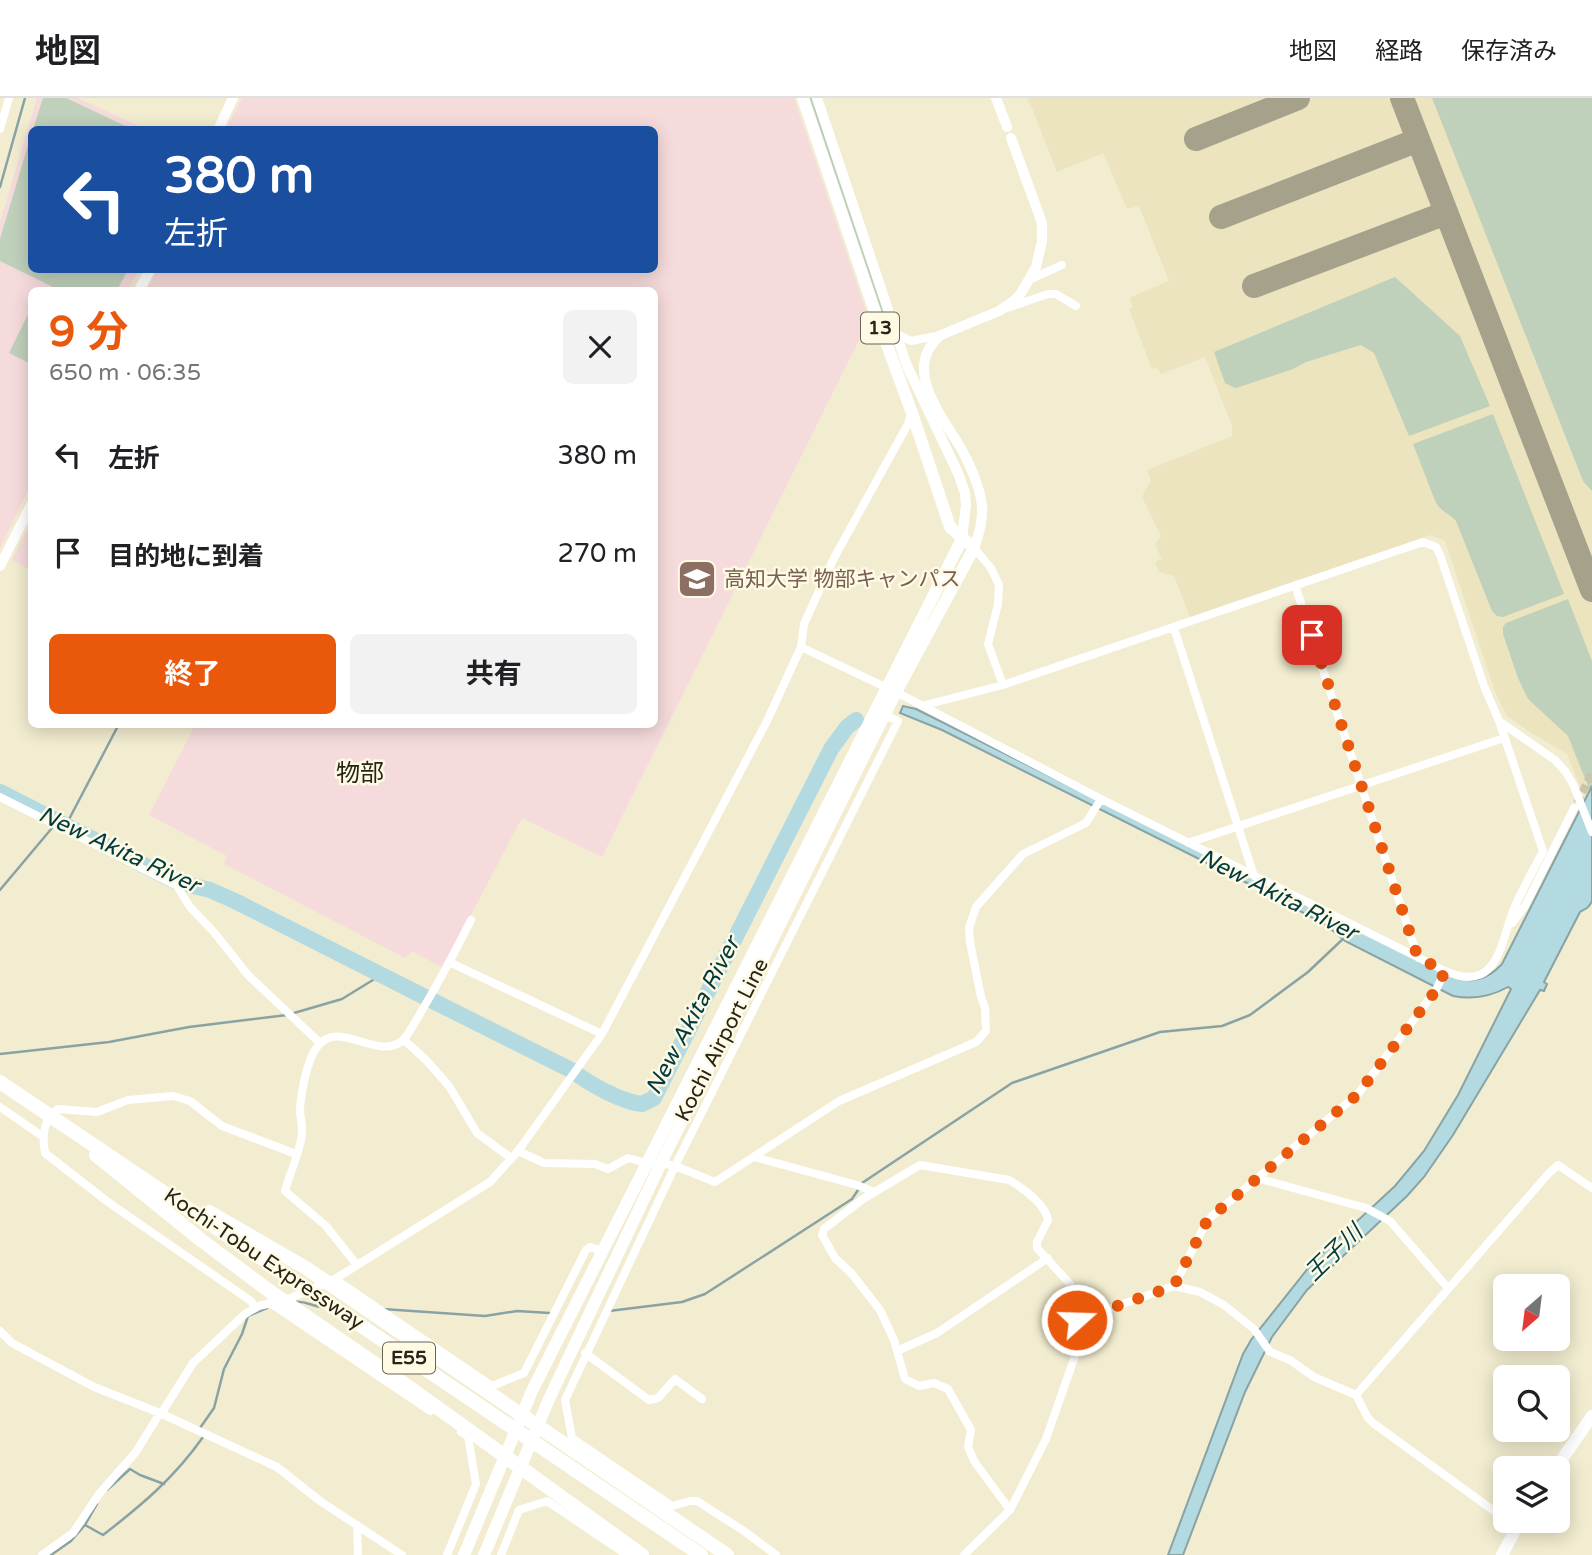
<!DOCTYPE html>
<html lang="ja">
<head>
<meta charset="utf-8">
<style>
  body { margin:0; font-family:"Varela Round","Noto Sans JP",sans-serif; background:#f2f2f2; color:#202124; height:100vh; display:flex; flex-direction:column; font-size:26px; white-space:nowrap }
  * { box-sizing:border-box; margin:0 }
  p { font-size:23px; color:#757577 }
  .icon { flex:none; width:38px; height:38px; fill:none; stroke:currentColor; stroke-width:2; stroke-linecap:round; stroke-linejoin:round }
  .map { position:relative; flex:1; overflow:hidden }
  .details { position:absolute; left:28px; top:189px; width:630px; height:441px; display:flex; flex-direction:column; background:#fff; border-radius:10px; box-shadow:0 4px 18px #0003 }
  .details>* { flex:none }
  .top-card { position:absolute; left:28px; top:28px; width:630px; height:147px; border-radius:10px; box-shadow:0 4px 18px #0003; background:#1a4fa0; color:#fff; overflow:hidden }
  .needle { width:46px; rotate:208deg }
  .tools { position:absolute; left:1493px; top:1176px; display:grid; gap:14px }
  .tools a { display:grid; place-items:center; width:77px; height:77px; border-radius:10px; background:#fff; box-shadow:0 4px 18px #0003; font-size:35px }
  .pin { position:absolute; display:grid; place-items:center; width:60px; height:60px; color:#fff; margin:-30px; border-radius:14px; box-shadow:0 4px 10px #0006 }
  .me { position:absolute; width:77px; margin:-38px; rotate:70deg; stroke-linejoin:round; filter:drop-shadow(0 0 5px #0008) }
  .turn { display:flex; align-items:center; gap:24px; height:147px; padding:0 21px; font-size:32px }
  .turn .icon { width:91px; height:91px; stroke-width:2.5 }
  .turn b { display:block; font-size:49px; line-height:60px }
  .round { display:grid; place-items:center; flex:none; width:74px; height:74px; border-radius:10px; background:#f2f2f2 }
  .overview { display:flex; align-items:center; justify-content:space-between; height:119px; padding:0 21px }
  h1 { font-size:42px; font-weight:700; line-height:52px; color:#ea580c }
  .button { display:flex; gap:14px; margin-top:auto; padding:14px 21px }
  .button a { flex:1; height:80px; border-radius:10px; background:#ea580c; color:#fff; font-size:28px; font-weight:700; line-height:80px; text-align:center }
  .button a+a { background:#f2f2f2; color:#202124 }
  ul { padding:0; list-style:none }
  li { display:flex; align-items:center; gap:21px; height:98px; padding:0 21px }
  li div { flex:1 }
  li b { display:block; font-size:26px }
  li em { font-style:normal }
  header { display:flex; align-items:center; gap:42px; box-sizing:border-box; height:98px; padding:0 35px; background:#fff; border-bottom:2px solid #e0e0e0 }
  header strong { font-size:33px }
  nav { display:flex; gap:38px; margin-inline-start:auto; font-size:24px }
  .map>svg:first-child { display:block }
  .built { fill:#ebe4bf }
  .education { fill:#f6dbdc }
  .green { fill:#bfd0bb }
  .water { fill:#b3d9e1; stroke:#89a3a5; stroke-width:2 }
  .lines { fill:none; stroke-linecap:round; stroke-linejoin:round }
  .stream { stroke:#89a3a5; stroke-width:2.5 }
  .river { stroke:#b3d9e1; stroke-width:16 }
  .taxiway { stroke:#a5a18b; stroke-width:24 }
  .minor-tunnel { stroke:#c9c5ac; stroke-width:8; stroke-dasharray:8 4; stroke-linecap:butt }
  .minor { stroke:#fff; stroke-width:8 }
  .tertiary { stroke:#fff; stroke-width:10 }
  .primary { stroke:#fff; stroke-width:12 }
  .motorway { stroke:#fff; stroke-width:14 }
  .route { stroke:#ea580c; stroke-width:12; stroke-dasharray:0 21.6 }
  .labels { text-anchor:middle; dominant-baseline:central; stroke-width:5; stroke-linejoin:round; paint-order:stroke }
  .shield { fill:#fffae3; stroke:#686556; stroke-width:2 }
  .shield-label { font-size:19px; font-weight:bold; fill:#27251a }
  .education-label { font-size:21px; fill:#785e54; stroke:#fffae3; text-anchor:start }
  .street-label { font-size:21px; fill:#27251a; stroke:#fffae3 }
  .water-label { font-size:23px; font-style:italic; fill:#003b44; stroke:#fffae3 }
  .quarter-label { font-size:24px; fill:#27251a; stroke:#fffae3 }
</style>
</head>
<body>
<header>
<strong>地図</strong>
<nav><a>地図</a><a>経路</a><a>保存済み</a></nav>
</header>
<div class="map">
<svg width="1592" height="1457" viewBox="0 0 1592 1457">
  <rect width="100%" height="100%" fill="#f2edd0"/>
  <path class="built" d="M1029,0H1592V719L1567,656L1528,633L1507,618L1495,594L1445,443L1431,437L1190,519L1174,478L1159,474L1155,464L1162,461L1155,447L1161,438L1142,399L1151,382L1147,372L1232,338V328L1205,259L1161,276L1157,269L1152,271L1129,211L1133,209L1129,200L1169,183L1139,108L1127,111L1103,55L1057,74L1030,5L1027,4Z"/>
  <path class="education" d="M37,0H78L145,31L32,32V172H139L128,192H32L31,387L0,450V124Z
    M242,0H794L869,222L602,759L522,720L443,870L412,853L405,860L224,766L227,758L149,717L195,627L654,626V192H146L157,172H654V32L226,31Z
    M31,424V472L12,462Z"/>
  <path class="green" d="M43,0H66L132,31H33Z
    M809,0H812L889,229L887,230Z
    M1432,0H1592V393L1583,383Z
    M31,37L32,172H128L117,192H59L0,163V141Z
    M1395,179L1460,238L1490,308L1409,338L1374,255L1361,247L1306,264L1293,271L1242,288L1235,290L1225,285L1214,254Z
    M31,210L32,266H31L9,255Z
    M1493,316L1564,496L1503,519L1497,518L1492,513L1456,423C1450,416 1442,414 1436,405L1413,346Z
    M1568,501L1592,563V698L1568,638L1528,601L1518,580L1503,536V529L1506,525Z"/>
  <path class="water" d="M903,608L916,611L1449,878C1471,886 1486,883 1502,866L1592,688V803C1588,811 1586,810 1580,814L1544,884L1547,886L1544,893L1540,892L1453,1037L1424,1079L1407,1098L1307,1192L1272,1239L1245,1294L1183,1457H1168L1243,1256L1251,1242L1313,1164L1395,1088L1424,1053L1458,997L1511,891L1508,889C1490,899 1473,902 1453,898L1345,843L1326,827L1261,792L942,632L900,615Z"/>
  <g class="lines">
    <path class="stream" d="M0,89L25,0
      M66,727L119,626
      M0,792L52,730
      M294,915L342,901L381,877
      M0,956L109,944L189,929L287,917
      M862,1085L1012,985L1160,934L1222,928L1250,917L1308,874L1345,839
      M294,1204C306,1202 312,1209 324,1209
      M383,1211L485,1218L517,1213L550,1215
      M609,1213L682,1204L705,1196L852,1101L858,1092
      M200,1330L214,1310L224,1271L242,1236L248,1218L267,1210
      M107,1392L130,1371L140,1377L164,1386
      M85,1427L97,1406
      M51,1457L71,1443L85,1427L103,1437C142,1407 175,1379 203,1339"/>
    <path class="river" d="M0,694L177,784L210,792L235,803L427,900
      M431,902L571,972C588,985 621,1004 642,1006L654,1000L831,651L847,629L856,622"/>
    <path class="taxiway" d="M1402,0L1592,492
      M1196,41L1298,0
      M1221,119L1418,42
      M1254,188L1446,115"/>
    <path class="minor-tunnel" d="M1577,705L1592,675"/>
    <path class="minor" d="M0,31L9,0
      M1031,181L1062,167
      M1004,211L1048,196H1056L1076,208
      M895,235L911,243L941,237
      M974,450L991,470L999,487L998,506L988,546L1003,587
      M1295,487L1418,860
      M1174,530L1254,778
      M801,549L885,589
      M896,594L1101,701L1445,873C1497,896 1500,848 1513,813C1521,793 1533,773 1543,753L1499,623
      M925,607L1003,587L1423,444L1436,449L1440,457L1484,588L1499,623L1555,662L1565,673L1573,686L1592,734
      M0,699L177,788L190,809L213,833L248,877L320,945
      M1188,745L1504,640
      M1512,825L1525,808L1574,710
      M449,864L602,936
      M404,942L426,962L449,988L477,1035L511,1060
      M0,1009L42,1038
      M518,1053L544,1065L595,1066L608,1071L628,1060L646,1065H661L675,1068L715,1084L839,1003L976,944L986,933L985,910L981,899L970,844L969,830L976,809L1023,756L1086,725L1101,701
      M754,1059L857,1087L874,1094
      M1257,1080L1366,1110L1390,1123L1448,1190
      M357,1167L326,1128L285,1093C290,1075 299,1056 302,1037C303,1028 300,1019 300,1011C301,995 307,962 317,949C339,920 376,963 402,943C408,938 413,927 417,921C436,889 454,856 471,822
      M335,1181L492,1288L524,1275L586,1152L590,1149L602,1153
      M1174,1188L1206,1125L1211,1119L1358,996L1436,892L1445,873
      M270,1205L430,1313
      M255,1210L251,1203L108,1104L45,1055C42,1040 43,1020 58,1011L97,1014L128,1002L173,998L190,1003L222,1028L296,1056
      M1077,1222L1174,1188L1200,1194L1224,1207L1254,1231L1270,1254L1290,1262L1314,1279L1356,1297L1368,1320L1373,1325L1505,1421
      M0,1233L12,1245L94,1289L160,1315L277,1369L320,1403L402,1457
      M897,1253L937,1235L1048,1160
      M585,1255L649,1302L658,1300L675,1281L702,1301
      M1356,1297L1549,1075L1558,1067L1592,1090
      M161,1316L193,1265L245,1216L259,1208L291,1200L335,1181L490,1084L518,1053L602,936L767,623L801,549L804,526L834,460L908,326L911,316
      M357,1427L358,1457
      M42,1457L73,1435L99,1396L136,1354L160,1315
      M447,1457L476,1386L468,1338L461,1334
      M501,1457L519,1412L547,1403L627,1457
      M776,1457L744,1433L697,1403H690L672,1408L572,1340L565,1302L675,1068L898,623L885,617
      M964,1457L1010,1412L1046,1341L1083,1235L1077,1222L1070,1186L1037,1150V1144L1048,1122C1046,1107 1022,1089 1009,1082L920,1067L863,1101L824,1131L822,1137L835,1160L852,1176L880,1212L894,1242L905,1281L919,1288L934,1285L948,1291L971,1332L968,1349L974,1363L1010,1412"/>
    <path class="tertiary" d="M817,0L907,268L958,375L965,395L966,407L962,441
      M996,0L1007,29
      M218,32L233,0
      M139,192L150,172
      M974,450C979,437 983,423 982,408C980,389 971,369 962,352C943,319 900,270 941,237L999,213L1011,205L1020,197L1036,169L1042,143V125L1011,40
      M0,468L32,405"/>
    <path class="primary" d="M1556,1370L1592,1318
      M464,1457L532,1293L962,441
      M484,1457L549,1301L661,1065L896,594L974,450L950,429L912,315L876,217L803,0
      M1502,1457L1520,1423"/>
    <path class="motorway" d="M0,984L701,1457
      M96,1057L201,1142L268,1192L413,1292L642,1457
      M209,1114L306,1170L727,1457"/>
  </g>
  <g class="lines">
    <path class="route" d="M1077,1222L1174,1188L1206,1125L1211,1119L1358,996L1436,892L1445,873L1418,860L1312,537"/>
  </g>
  <defs>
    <g id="university-square" transform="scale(2.0125)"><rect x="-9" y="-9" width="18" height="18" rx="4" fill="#8d6e63" stroke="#fffae3"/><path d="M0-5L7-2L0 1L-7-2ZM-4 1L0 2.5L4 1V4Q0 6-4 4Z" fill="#fff"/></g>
  </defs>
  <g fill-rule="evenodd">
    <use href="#university-square" x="697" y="481"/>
  </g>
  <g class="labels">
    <g class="shield">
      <rect x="861" y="214.5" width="38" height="31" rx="5"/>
      <rect x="383" y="1244.5" width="52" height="31" rx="5"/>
    </g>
    <g class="shield-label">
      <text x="880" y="230">13</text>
      <text x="409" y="1260">E55</text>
    </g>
    <g class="education-label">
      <text x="724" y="481">高知大学 物部キャンパス</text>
    </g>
    <g class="street-label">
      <text transform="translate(722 942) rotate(-63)">Kochi Airport Line</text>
      <text transform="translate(264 1161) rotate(34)">Kochi-Tobu Expressway</text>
    </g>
    <g class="water-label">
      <text transform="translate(119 752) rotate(25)">New Akita River</text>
      <text transform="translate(1278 797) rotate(27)">New Akita River</text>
      <text transform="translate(693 918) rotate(-62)">New Akita River</text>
      <text transform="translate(1334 1155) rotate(-44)">王子川</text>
    </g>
    <g class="quarter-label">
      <text x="360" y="675">物部</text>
    </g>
  </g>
</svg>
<div class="tools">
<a><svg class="needle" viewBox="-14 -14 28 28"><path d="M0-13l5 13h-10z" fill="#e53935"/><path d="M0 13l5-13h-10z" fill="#757577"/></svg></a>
<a><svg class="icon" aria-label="search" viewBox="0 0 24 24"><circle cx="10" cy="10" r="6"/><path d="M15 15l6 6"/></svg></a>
<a><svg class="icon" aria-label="layers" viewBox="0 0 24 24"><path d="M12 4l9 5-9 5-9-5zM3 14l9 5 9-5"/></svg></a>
</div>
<div class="pin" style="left:1312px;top:537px;background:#d93025"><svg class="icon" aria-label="arrive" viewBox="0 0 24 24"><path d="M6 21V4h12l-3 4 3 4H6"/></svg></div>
<svg class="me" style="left:1077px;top:1222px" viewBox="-20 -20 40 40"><circle r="17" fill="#ea580c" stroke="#fff" stroke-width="3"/><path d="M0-11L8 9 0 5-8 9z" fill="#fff"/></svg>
<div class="top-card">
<div class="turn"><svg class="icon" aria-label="left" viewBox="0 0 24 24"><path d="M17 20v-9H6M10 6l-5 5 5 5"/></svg><div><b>380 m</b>左折</div></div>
</div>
<section class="details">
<div class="overview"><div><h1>9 分</h1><p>650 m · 06:35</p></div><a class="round"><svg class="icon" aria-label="close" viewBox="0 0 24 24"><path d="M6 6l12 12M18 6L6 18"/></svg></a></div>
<ul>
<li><svg class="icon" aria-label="left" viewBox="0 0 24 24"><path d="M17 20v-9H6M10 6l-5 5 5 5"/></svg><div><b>左折</b></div><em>380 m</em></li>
<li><svg class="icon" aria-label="arrive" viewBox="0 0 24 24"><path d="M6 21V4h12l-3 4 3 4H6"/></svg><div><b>目的地に到着</b></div><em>270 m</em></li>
</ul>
<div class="button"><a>終了</a><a>共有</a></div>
</section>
</div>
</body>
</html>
